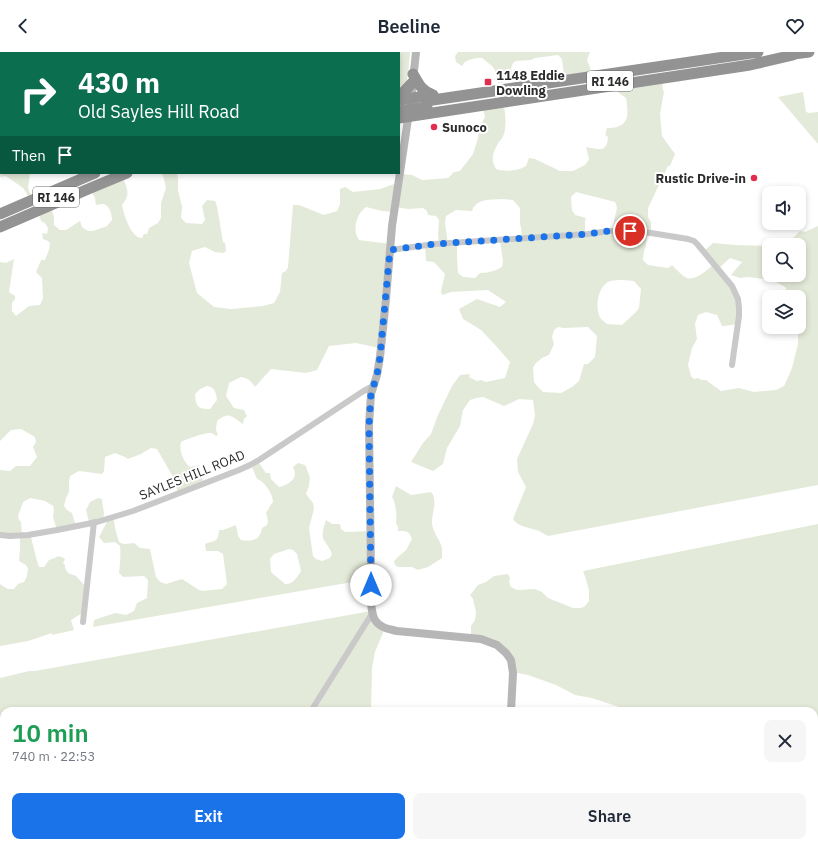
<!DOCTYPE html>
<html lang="en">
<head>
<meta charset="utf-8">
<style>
  body { margin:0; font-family:"IBM Plex Sans",sans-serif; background:#f6f6f7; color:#1f2937; height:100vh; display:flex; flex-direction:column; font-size:15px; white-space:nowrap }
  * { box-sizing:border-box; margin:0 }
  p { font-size:13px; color:#747a83 }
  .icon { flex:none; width:22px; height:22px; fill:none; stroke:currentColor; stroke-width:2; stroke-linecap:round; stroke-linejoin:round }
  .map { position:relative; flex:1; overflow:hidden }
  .side { position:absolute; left:0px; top:655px; width:818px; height:140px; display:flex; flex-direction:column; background:#fff; border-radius:12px 12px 0 0; box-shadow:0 2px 6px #0003 }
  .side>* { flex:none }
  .top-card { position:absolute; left:0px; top:0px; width:400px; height:122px; box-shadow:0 2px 6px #0003; background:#0b6e4f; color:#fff; overflow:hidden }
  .controls { position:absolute; left:762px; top:134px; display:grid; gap:8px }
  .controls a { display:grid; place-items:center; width:44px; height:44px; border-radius:8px; background:#fff; box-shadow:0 2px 6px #0003; font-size:20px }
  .pin { position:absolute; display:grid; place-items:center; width:34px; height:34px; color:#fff; margin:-17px; border:2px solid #fff; border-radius:50%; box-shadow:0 1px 4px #0007 }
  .me { position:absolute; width:44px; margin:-22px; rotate:0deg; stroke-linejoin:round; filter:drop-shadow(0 0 3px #0008) }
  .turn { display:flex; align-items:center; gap:14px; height:84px; padding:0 12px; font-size:18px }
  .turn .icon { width:52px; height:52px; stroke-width:2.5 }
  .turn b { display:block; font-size:28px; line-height:34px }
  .then { display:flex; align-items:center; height:38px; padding:0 12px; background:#0003; gap:8px; font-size:15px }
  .round { display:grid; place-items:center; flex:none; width:42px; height:42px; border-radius:8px; background:#f6f6f7 }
  .overview { display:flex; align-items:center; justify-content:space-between; height:68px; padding:0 12px }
  h1 { font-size:24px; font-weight:600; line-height:30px; color:#1e9e55 }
  .cta { display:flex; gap:8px; margin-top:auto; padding:8px 12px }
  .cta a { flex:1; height:46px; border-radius:8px; background:#1a73e8; color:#fff; font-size:16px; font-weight:600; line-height:46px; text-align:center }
  .cta a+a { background:#f6f6f7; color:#1f2937 }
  header { display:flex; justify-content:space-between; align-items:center; height:52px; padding:0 12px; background:#fff; font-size:18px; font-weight:600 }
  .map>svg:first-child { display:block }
  .green { fill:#e4ead9; fill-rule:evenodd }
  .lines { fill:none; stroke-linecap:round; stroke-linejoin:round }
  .street { stroke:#c9c9c9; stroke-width:6 }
  .secondary { stroke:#b6b6b6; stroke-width:8 }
  .highway { stroke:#939393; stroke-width:11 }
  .highway-bridge { stroke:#939393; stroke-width:11 }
  .route { stroke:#1a73e8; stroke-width:7; stroke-dasharray:0 12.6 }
  .poi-dot { fill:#e32d4f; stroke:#fff; stroke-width:1.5 }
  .labels { text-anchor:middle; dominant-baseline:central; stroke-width:4; stroke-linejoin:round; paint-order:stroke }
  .shield { fill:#fff; stroke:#6b6b6b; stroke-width:1 }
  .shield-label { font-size:12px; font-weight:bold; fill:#2c2c2c }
  .poi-label { font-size:13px; font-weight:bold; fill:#2c2c2c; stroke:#fff; text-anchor:start }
  .street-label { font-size:13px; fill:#2c2c2c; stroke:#fff }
</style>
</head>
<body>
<header><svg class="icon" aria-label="back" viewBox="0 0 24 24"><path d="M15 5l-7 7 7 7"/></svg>Beeline<svg class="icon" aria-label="heart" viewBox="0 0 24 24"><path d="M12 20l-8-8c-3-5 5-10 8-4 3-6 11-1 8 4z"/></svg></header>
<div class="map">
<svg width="818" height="795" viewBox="0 0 818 795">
  <rect width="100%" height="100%" fill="#fff"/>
  <path class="green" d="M3,0H410L408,23L406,32L399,42V1H1V121H30L28,136L31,144L29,145L23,136L6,124L0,125V1Z
    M458,0H590L587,8L590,15V20L564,23L562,7L558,3L535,6L531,8L516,9L513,11L511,16L513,29L500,31L497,30L495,18L492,14L482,6H477L469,8L465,10L462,14L456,10L455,4Z
    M662,30L663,38L664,40L660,62L662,84L675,102L670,114H668L648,156V165L651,170V182L647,183L646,194L644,199L643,208L648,213L668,216L672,213C676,217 682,224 687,226C695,229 707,218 713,213L703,200L713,191L735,193L769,194V223H799V193H775L792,187L800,179L805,180L818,174V433L548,484C544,482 540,479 536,478C528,475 518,475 513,467L526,435L518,420L517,407L533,372L535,363L533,348L519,347L504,354L483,345L476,346L470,348L463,358L460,374L447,396L443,412L433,419L411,410L423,391L431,382L438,363L452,334L460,323L470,322L469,325L477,329L481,328L486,330L505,326L510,310L497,295L481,278L463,267L459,257L477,247L500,255L506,250L488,238L451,240L442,243L441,239L445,222L434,210L426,209L425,195L439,193L438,182L439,168L436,164L428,163L427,159L423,156L408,157L396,155L394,160L382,159L366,155C356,162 352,179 359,188L390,192L379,296L356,291L329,294L317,318L306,321L271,317L255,335C251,329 248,326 241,325L229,331L226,344L234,356L244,358L247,364L244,367L243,372C231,364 229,359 217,369L216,378L218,383L216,384C213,382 213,381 210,381C203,381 187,387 181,390C179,399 183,409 190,415L199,413L200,421L204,432L178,441L173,425L157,397L151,396L141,402L128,407L125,405L115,401L105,405L104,419L102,422L79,419L70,424L69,430V440L66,446L64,454L67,458L72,461L76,474L57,478L53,465L54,457L53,454L45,449L30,446L23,450L18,464L19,468L21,470L22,483L31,485L37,509L39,515H44L49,508C57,506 57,502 65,507L63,511L65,513V516L68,521L76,524L86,535L84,560L71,568L74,578L52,583V581L28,589L0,594V532L8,537H14L18,532L24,530L27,524L28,517L26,513L19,509L20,496V486L0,483V418L10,419L16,414H30L37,405L33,395L36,390L35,385L21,377L11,378L0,389V210L6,211L14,207L9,240L15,244V247L12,251V259L16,264L29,254L40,253L43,246L42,226L36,220L41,208H45L49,198L50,191L48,189L43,187L42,181L47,182L48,176L45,171L41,169L37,157L49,152L54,164V173L60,178H66L80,169L82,175L88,179H93L107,174L112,168C112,163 110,153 103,152C100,152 98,153 96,153L95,146L89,135L122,122C126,136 132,141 122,153C124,163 131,186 142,186L144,182H147L149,176L158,171L161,166V151L166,136L164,127L162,121H177L178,128V138L182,155L181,166L186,171L202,172L205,168L202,154L207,148L215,149L217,154L223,190L225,191L226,199L223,201L215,200L205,195L192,199L189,211L197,241L214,255L231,257L263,254L274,251L280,240L282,221L286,219L288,215L293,153H299L324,163L337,159L340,152V137L345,135L353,140L380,137L397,131L402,122L412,123L422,128L448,126L454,120L460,119L473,102L478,86L479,76L485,65L483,56H504C506,63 506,75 504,82C503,85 501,88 499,90C493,100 490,107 496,117C505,120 519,119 526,114L529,106L535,107L560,119H573L585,113L588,109L589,107L586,95L597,97H603L607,92L608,85C604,83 606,80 607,76C629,76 629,64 626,46L615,38ZM576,140L615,150C619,157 615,161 614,169C614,172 614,176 614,180L585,181V169L586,166L575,163L572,158L571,145ZM503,147L513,148L520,156V172L521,176L522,186L500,189L503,209L502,215C495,219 488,221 480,221L475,226L463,225L458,221L457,207V193L448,192L445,171L446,164L456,158L472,159C476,146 491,148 503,147ZM730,206L742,210L731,223L740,226L749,225L772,228L785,235L791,245H799L798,292L792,316L785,332L784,334L776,338L754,340L739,336L721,339L706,328H701L698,326L694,327L691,324L688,313L692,296L697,287L695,272L698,263L706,260L717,263L722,274H724L738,272L736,244L718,217ZM623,228L634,229L641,237L639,256L637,259L622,273L607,272C604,270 600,266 599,263C595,252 599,233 610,229C614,228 619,228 623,228ZM558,275L564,276L588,275L597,284L595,305L588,312H584L579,329L572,335L561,341L543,340L537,334L534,330L533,316L535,312L542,306L549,303L554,292L552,285L554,278ZM207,334C215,335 216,341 217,348L210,357C197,357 196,354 195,342L200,337Z
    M803,40L806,60L809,61L818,60V92L778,45Z
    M259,411L266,421H270L271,427L279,435C285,434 295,429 295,422C295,420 294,417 293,415L298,411L305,413L306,415L310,426L309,434L306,442L313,451L314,457L309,476L313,504L316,507L322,509L330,506L332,502C330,497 328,494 325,490C320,483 324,475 326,468L332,472H340L341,477L345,480L369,479L370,527L93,575L94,568L115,561L126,563L134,559L137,551L147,546L148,528L144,524L123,525L119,521C120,512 121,503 120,494L115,490L104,491L99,485L109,466H114C114,472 117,486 120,491L125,492L134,491L140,496L150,497L156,525L160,530L166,532L182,527L199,538L202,539L222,537L227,532L223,502L218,499H206L205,492C216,488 218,490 219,478H223L236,473L238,484L241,488C253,490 260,488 262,476L267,473L268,469L266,461C269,457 270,453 273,450C273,442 264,429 257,427L252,415ZM289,497L293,498L297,502L301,519C297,525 293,533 285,532L271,520L270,507L274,502Z
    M396,434L411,443L431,440C438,448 432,460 432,470C432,480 441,489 442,496C442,499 442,503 442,506L428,515L418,518L412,515H398L395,513L394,509L397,506L406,498L412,487L409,481L405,479H398V474L396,472C397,465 396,450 392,445Z
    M98,446L102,447V449L104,461L103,467L89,470L86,458L90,450Z
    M818,472V708H814V659H631L592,646L575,643L556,633L528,623L513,620L501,596L471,584V574L475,568L476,560L473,547L470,543L478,533L486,530L494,524L508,522L510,526L509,530L511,535L517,538L535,537L542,540L548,546L573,556H581L585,554L589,549V539L586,527L583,519Z
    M371,559L385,576L375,600L372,616L371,659H4V791H259V795H0V626L29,619H35Z
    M814,746H818V795H509V791H814Z
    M375,791H429L426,795H381Z"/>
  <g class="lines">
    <path class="street" d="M390,198L435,192L588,182L609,179H621L651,181L688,187L694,189L698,193L732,234L738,247L739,256V264L732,313
      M0,483L10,484L28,483L57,478L97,470L133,459L239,418L250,413L259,408L362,340L373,334
      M83,570L94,470
      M311,659L373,560"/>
    <path class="secondary" d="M416,0L411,47L392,174L386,247L380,305L377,323L371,342L369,373L371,521C371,533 369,558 375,568C380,576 389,577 397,579L481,587L497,593L506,601L511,608L513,621L511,659
      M509,791V795"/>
    <path class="highway" d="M786,3L809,0
      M413,22C419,33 422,39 433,43
      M399,45L412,31
      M399,48L433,43
      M426,49L758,0
      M399,66L750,13L793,3
      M0,162L95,121
      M0,175L93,135L127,121"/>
    <path class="highway-bridge" d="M399,59L427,55"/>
  </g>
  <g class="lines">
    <path class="route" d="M371,533L369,373L371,342L377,323L380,305L390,198L435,192L588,182L609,179H630"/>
  </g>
  <g class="poi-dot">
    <rect x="484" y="26" width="8" height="8" rx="2"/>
    <circle cx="434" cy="75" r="4"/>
    <circle cx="754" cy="126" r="4"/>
  </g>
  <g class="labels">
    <g class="shield">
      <rect x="587" y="19" width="46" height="20" rx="3"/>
      <rect x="33" y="135" width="46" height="20" rx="3"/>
    </g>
    <g class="shield-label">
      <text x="610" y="29">RI 146</text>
      <text x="56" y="145">RI 146</text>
    </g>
    <g class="poi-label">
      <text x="496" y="23">1148 Eddie<tspan x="496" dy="15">Dowling</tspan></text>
      <text x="442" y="75">Sunoco</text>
      <text x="746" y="126" text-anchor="end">Rustic Drive-in</text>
    </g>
    <g class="street-label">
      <text transform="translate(192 423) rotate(-22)">SAYLES HILL ROAD</text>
    </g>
  </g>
</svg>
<div class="controls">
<a><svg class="icon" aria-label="sound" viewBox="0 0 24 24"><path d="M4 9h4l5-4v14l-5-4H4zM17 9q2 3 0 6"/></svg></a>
<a><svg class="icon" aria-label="search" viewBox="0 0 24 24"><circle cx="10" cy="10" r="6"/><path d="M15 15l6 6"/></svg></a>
<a><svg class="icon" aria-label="layers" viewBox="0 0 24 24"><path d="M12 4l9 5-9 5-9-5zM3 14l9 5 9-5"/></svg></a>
</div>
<div class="pin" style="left:630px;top:179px;background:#d93025"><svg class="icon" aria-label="arrive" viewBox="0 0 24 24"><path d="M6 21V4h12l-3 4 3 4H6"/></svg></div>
<svg class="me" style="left:371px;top:533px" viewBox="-20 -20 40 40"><circle r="19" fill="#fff"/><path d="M0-13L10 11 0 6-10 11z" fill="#1a73e8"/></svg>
<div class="top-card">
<div class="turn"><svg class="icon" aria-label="right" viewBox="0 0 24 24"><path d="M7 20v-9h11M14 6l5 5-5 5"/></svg><div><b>430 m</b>Old Sayles Hill Road</div></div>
<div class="then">Then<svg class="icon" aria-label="arrive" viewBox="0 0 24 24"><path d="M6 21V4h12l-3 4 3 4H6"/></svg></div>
</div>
<section class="side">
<div class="overview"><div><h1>10 min</h1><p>740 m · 22:53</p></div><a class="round"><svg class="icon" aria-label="close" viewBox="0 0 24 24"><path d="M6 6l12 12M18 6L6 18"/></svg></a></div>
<div class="cta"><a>Exit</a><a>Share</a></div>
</section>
</div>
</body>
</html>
